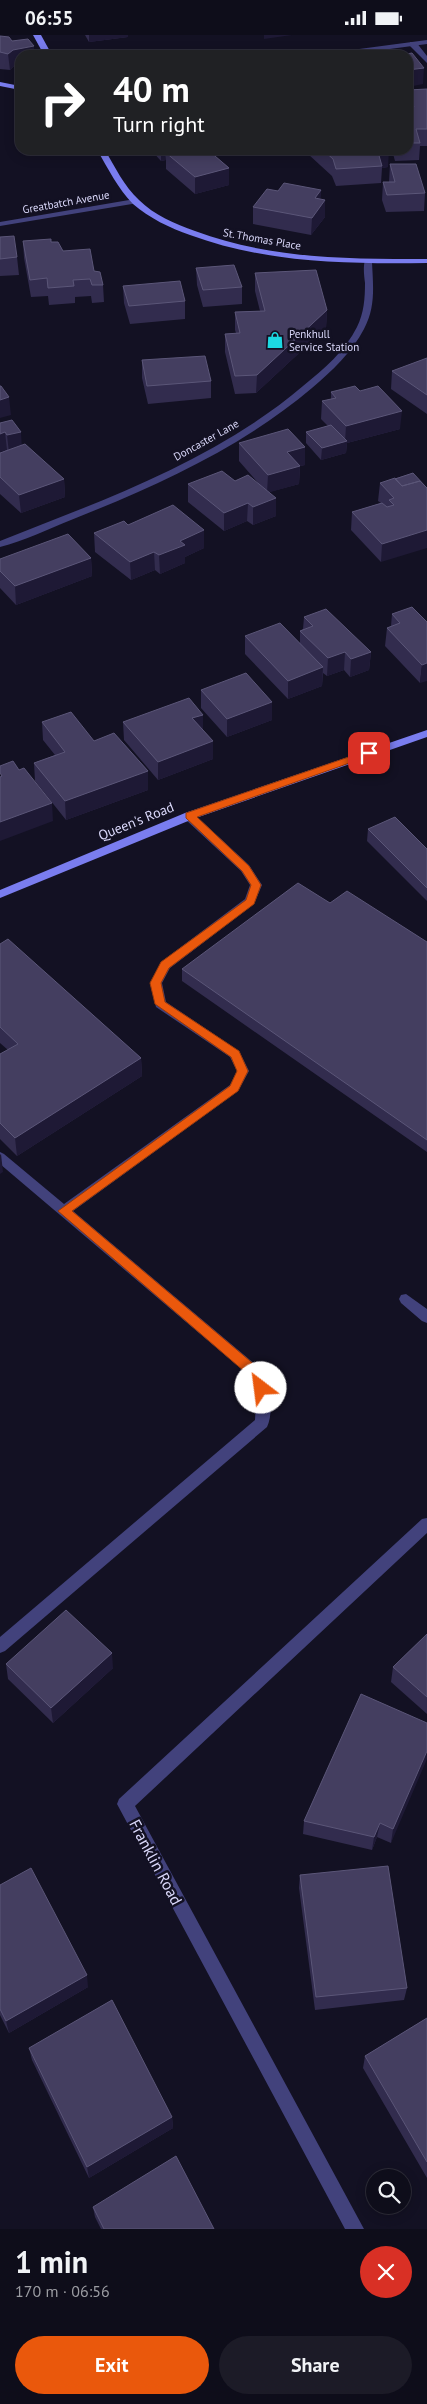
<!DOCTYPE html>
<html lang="en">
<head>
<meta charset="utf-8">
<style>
  body { margin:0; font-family:"PT Sans",sans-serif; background:#1c1b27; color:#f1f3f6; height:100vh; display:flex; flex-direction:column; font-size:19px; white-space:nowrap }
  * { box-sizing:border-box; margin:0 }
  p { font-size:16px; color:#9b9ca2 }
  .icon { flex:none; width:28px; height:28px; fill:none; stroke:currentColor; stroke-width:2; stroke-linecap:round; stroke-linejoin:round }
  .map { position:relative; height:2194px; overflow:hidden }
  .panel { display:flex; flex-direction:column; background:#0e0d1a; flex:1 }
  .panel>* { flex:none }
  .banner { position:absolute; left:15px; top:15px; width:398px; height:105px; border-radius:15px; box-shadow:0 2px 12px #0003,0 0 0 1px #2e2d39; background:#202124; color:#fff; overflow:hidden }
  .fabs { position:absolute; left:366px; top:2134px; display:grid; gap:10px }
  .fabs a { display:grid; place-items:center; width:45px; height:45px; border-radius:50%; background:#0e0d1a; box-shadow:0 2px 12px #0003,0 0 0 1px #2e2d39; font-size:25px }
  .pin { position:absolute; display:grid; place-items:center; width:42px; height:42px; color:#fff; margin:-21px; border-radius:10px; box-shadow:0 2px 8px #0006 }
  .me { position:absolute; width:55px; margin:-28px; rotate:330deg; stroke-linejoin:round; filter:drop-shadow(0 0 4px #0008) }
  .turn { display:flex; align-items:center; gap:18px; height:105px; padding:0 15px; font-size:22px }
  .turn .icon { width:65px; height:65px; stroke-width:2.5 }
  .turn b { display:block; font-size:35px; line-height:42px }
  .round { display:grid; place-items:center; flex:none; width:52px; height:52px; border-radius:26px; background:#1c1b27 }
  .summary { display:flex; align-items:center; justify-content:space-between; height:85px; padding:0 15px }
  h1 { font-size:30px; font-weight:600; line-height:38px }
  .action { display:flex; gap:10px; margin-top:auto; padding:10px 15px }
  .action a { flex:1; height:58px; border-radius:30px; background:#ea580c; color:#fff; font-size:20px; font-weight:600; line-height:58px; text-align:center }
  .action a+a { background:#1c1b27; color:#f1f3f6 }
  .status { display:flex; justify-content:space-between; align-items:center; height:35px; padding:0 25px; background:#0e0d1a; direction:ltr }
  .status svg { height:14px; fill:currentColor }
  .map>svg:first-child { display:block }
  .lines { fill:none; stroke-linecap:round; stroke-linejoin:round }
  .lane { fill:#42427c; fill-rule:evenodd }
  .street { fill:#42427c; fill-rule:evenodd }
  .secondary { fill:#7a7def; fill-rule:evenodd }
  .wall { fill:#322c4e }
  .shaded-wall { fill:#1e1935 }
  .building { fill:#443e60; stroke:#5b5678 }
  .route { fill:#ea580c; stroke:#983908 }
  .labels { text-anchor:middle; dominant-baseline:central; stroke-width:5; stroke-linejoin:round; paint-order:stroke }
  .far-street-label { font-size:11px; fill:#dad8fa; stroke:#131123 }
  .far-poi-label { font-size:11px; fill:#dad8fa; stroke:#131123; text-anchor:start }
  .street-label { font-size:14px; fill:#dad8fa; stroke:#131123 }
  .near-street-label { font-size:16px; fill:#dad8fa; stroke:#131123 }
</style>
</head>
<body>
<div class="status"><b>06:55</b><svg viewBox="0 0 49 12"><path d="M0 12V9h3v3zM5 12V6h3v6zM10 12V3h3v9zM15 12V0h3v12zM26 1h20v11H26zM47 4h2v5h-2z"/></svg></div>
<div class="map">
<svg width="427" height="2194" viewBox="0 0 427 2194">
  <rect width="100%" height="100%" fill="#131123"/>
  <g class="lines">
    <path class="lane" d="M410,7H416L427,21V28L410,11Z
      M189,777L193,778L249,830L262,850L254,869L170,933L162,948L166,967L239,1016L249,1036L238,1056L73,1176L263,1336C270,1350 274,1378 267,1392L5,1616L0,1618V1602L255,1385L256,1366L252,1343L0,1129V1117L4,1119L64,1169L230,1050L237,1036L230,1022L156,972L150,948L161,927L245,864L250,850L241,836L185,784L184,781L185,778Z
      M406,1259L427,1274V1288L422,1286L401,1268L399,1264L401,1260Z"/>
    <path class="street" d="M427,5V9L345,20H325L329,18Z
      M135,164L139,166L138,168L0,191V187Z
      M365,225L372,227C373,250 376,272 364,294C352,317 332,336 312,353C241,413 156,451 71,485C48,494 24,506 0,512V506C106,464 216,425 303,351C324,334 345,316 357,292C364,278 365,263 365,248C364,240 363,232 365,225Z
      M427,1483V1498L135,1771L364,2194H345L117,1769L119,1764L422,1484Z"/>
    <path class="secondary" d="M33,0H41L52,20H44Z
      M0,47L20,51V55L0,51Z
      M97,115H105C115,132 124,151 139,165C154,180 175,189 195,196C270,224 348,224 427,224V228C346,229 266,228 190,200C170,193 149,183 133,169C118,154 108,133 97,115Z
      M427,695V702L193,784L0,863V855L185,778Z"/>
  </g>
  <path class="wall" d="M85,0H128V2L89,7Z
    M0,1L20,20V30L14,31L10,35L0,34Z
    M427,54V111H420L419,125L395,126L392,115H408V55Z
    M151,115H208L229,133V150L195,159L166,134V125L161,126Z
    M308,115H388V132L382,133L381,148L336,151L332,141L308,119Z
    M390,129L425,158L424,176L386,177L382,165L383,147H389Z
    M321,155L320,164L325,165V182L311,200L253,189V172L278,156Z
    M0,202L17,222L19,240L0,241Z
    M23,206L51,207L63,216L94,236L103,250L104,267L92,268L91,261L75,262V268L49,270L48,261L31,262L24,223Z
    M196,233L242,252V269L203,272L197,250Z
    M255,238L327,275L326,293L256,358L235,359L225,317V299L236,298L235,295V277L260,276L255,256Z
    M123,251L185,266V284L130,289L124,268Z
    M427,323V379L391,354L392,336Z
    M142,325L211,346V363L148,369L142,343Z
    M360,356L400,394L347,408L346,418L321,425L306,408V397L328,391L321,384L322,366L331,364V357Z
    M0,388L22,410L64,444L65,462L21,478L0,459V418L5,416Z
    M239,408L305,412V430L300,431L299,449L269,457L276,481L253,490L247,486L224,496L188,467V449L235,446L260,450L239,426Z
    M413,438L381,527L351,495L352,477L381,468L378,466L380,448Z
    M128,490L204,513L185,522V528L160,539L155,535L131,545L95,517L94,498Z
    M91,523L92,541L16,570L0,553V524Z
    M392,579L427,587L420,648L385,611L387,593L391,591Z
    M304,582L371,617L369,635L350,642L344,635L327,641L323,638L322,651L288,664L245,619V601L300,608V596L303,594Z
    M201,655L272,685L227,702L201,673Z
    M203,680V695L213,724L158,745L124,705L123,687Z
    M42,687L94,706L148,755L66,785L35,746L34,728L55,720L43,705Z
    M368,794L427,814V866L367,806Z
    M330,868L427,907V1117L182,946V934Z
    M0,909L141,1023L142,1041L17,1121L0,1104V1019L8,1015L0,1008Z
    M427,1599V1679L391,1647L393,1632Z
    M6,1629L113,1633L53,1688L8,1644Z
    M427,1688L391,1808L377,1802L372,1815L303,1799L304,1786Z
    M300,1840L407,1953L404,1965L315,1975L299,1853Z
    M0,1850L88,1952L9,1998L0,1980Z
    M427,1983V2143L363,2033L365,2021Z
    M29,2013L172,2082L173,2093L89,2143L32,2025Z
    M93,2172L214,2194H101L95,2182Z"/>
  <path class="shaded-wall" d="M89,0H128V2L89,7Z
    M264,0H292L264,4Z
    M34,11V20H20V30L14,31L10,35L8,19L13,15Z
    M424,33L423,49L408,52V35Z
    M161,115H191L165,117L166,125L161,126Z
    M389,115L388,132L382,133V131L378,117Z
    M229,133V150L195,159V142Z
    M321,155L320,172L325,165V182L311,200L312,183L315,163Z
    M327,275L326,293L256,358L257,340Z
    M9,362L11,380L0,383V365Z
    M402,376L400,394L347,408L346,418L321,425L322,413L345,407L346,391Z
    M5,397L7,415L0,417V399Z
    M21,397L22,415L9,418L7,400Z
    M305,412V430L300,431L299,449L267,458L268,440L287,417Z
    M64,444L65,462L21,478L19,460Z
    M276,463V481L253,490V472Z
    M248,468L247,486L224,496V478Z
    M204,495V513L185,522V528L160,539L159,520L180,506Z
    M427,495V513L381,527L382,509Z
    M154,517L155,535L131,545L130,527Z
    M91,523L92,541L16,570L15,551Z
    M345,617L344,635L327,641L328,623Z
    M371,617L369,635L350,642L351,624Z
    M427,628V646L420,648L422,630Z
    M323,632L322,651L288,664V646Z
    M272,667V685L227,702V684Z
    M203,680V698L192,683Z
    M213,706V724L158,745V727Z
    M148,736V755L66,785L65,766Z
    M52,768L53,786L0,806V787Z
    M141,1023L142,1041L17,1121L15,1103Z
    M1,1119L3,1137L0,1139V1120Z
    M112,1618L113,1633L53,1688L51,1673Z
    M427,1716V1724L391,1808L393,1794Z
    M380,1788L377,1802L372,1815L374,1802Z
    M87,1940L88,1952L9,1998L6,1986Z
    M172,2082L173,2093L89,2143L87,2132Z"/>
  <path class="building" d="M0,1L9,2L12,6L28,4L34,11L13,15L8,19L0,17Z
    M412,18L424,33L408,35V20H401Z
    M427,54V94H416L420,108H408V72H414L408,59V55Z
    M173,115H208L229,133L195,142L165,117Z
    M323,115H389L378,117L382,131L336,134L333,124Z
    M390,129H416L425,158L387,160L383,147H395Z
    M284,148L321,155L315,163L325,165L312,183L253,172L267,154L278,156Z
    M14,201L17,222L0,224V202Z
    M51,204V207H58L63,216L90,214L94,236L100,237L103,250H92L90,244L73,245L74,251L48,253L47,243L30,245L23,206Z
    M234,230L242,252L203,255L196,233Z
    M316,235L327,275L257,340L235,341L225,299L240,298L235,277L265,276L255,238Z
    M180,246L185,266L129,271L123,251Z
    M205,321L211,346L147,351L142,325Z
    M427,323V360L392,336Z
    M0,351H1L9,362L0,365Z
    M355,351L360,356L378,351L402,376L346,391L322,366L336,363L331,357Z
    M12,385L21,397L7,400L5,397L0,399V388Z
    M331,390L347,406L322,413L306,397Z
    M288,394L305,412L287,417L300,431L268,440L239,408Z
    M25,409L64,444L19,460L0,442V418Z
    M222,436L235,446L248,440L276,463L253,472L248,468L224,478L188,449Z
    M413,438L425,451L420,446L402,451L395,444Z
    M395,443L402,451L420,446L427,453V495L382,509L352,477L382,468L387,472L394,470L389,465L394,463L380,448Z
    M173,470L204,495L180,506L185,510L159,520L154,517L130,527L94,498L124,486L128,490Z
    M68,499L91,523L15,551L0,536V524Z
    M412,572L427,587V628L422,630L387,593L400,588L392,579Z
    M326,574L371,617L351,624L345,617L328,623L300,596L313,591L304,582Z
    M280,588L323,632L288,646L245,601Z
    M246,638L272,667L227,684L201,655Z
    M189,663L203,680L192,683L213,706L158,727L123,687Z
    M71,677L94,706L114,698L148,736L65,766L34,728L65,717L42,687Z
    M13,726L19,735L24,733L52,768L0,787V742L2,741L0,738V731Z
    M395,782L427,814V853L368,794Z
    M298,848L330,868L347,856L427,907V1105L182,934Z
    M8,904L141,1023L15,1103L0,1088V1019L18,1009L0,992V909Z
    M66,1575L112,1618L51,1673L6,1629Z
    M427,1599V1662L393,1632Z
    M361,1659L427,1688V1716L393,1794L380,1788L374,1802L304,1786Z
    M388,1831L407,1953L316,1962L300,1840Z
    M31,1833L87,1940L6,1986L0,1974V1850Z
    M112,1965L172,2082L87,2132L29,2013Z
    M427,1983V2127L365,2021Z
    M176,2121L214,2194H104L93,2172Z"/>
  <path class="route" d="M369,715L373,718L372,720L197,782L249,831L261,850L254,869L169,933L161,948L165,967L239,1016L248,1036L238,1056L72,1176L262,1336L267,1353L261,1358L256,1357L252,1343L58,1176L230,1051L237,1036L231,1022L155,969L150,948L161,927L246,865L251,850L242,836L186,783V778Z"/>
  <defs>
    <g id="shop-bare" transform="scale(1.35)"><path d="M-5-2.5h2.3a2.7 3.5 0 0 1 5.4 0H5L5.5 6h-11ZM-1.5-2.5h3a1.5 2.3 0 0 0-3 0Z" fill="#1cd8e2" stroke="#131123" stroke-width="2.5" paint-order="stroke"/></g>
  </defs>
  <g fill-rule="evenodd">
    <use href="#shop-bare" x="275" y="305"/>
  </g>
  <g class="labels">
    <g class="far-street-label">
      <text transform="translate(66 167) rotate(-10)">Greatbatch Avenue</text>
      <text transform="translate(262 204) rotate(10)">St. Thomas Place</text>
      <text transform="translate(206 405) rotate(-29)">Doncaster Lane</text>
    </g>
    <g class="far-poi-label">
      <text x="289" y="299">Penkhull<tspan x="289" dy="13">Service Station</tspan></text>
    </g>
    <g class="street-label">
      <text transform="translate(136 786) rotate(-22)">Queen's Road</text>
    </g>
    <g class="near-street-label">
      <text transform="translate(156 1827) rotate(62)">Franklin Road</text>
    </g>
  </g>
</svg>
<div class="fabs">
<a><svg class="icon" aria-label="search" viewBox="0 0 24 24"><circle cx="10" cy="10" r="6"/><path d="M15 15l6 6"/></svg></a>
</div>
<div class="pin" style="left:369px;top:718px;background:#d93025"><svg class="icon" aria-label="arrive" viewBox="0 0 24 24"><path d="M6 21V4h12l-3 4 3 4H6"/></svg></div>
<svg class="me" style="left:261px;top:1353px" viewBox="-20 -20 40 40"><circle r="19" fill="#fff"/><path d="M0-13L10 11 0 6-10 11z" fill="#ea580c"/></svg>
<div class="banner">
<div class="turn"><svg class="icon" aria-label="right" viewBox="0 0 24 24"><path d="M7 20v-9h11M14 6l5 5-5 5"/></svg><div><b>40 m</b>Turn right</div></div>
</div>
</div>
<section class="panel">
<div class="summary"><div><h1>1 min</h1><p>170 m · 06:56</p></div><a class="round" style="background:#d93025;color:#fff"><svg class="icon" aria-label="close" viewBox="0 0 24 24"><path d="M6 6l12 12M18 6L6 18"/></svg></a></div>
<div class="action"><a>Exit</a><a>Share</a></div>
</section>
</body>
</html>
